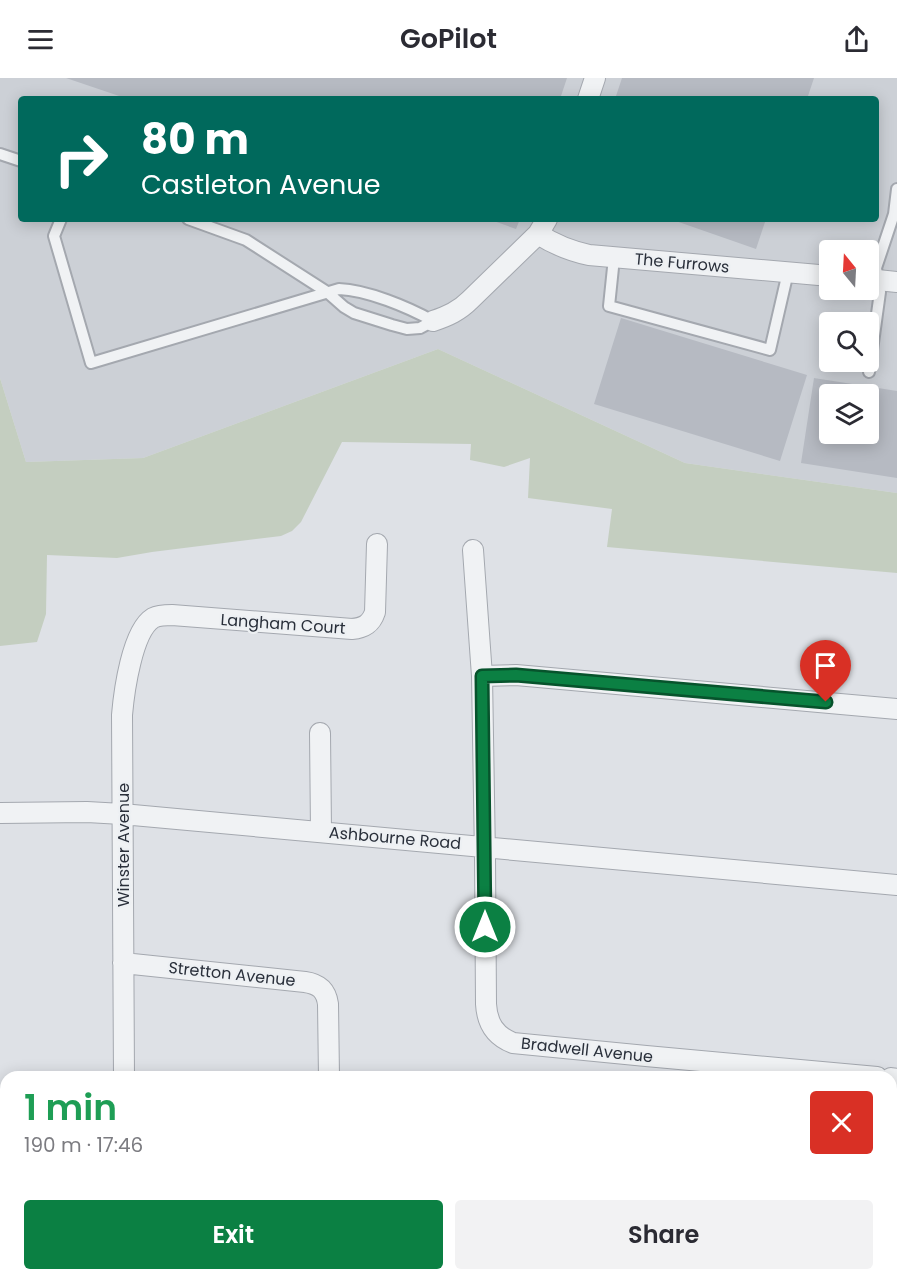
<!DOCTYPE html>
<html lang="en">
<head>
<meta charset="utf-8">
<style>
  body { margin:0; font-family:Poppins,sans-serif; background:#f2f2f3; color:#2b2b33; height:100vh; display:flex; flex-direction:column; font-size:22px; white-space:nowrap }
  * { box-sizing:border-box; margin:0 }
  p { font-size:20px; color:#7c7c81 }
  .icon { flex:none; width:33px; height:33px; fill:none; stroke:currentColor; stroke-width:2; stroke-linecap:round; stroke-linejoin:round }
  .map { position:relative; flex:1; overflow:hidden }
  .sheet { position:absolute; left:0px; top:993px; width:897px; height:210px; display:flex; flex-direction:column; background:#fff; border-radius:18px 18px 0 0; box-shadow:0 3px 15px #0003 }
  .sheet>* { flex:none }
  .top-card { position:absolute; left:18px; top:18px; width:861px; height:126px; border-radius:6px; box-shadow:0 3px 15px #0003; background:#00695c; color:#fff; overflow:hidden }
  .needle { width:39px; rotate:342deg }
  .fabs { position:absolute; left:819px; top:162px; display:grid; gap:12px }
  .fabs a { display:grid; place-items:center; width:60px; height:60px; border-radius:6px; background:#fff; box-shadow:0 3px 15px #0003; font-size:30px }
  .pin { position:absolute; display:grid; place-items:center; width:51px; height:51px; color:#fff; margin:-62px -26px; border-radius:50% 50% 50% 0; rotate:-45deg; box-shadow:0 0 6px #0007 }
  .pin .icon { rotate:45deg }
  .me { position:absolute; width:66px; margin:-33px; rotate:0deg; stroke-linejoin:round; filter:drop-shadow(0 0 4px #0008) }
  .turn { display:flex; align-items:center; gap:21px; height:126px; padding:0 24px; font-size:27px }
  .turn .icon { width:78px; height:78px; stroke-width:2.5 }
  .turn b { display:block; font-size:42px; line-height:51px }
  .round { display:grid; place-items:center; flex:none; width:63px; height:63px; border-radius:6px; background:#f2f2f3 }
  .overview { display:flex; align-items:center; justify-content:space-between; height:102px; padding:0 24px }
  h1 { font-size:36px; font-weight:600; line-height:45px; color:#1e9e55 }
  .action { display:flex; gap:12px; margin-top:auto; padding:12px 24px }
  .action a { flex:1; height:69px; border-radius:6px; background:#0b8043; color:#fff; font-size:24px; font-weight:600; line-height:69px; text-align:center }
  .action a+a { background:#f2f2f3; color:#2b2b33 }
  header { display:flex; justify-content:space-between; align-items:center; height:78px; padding:0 24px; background:#fff; font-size:27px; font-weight:600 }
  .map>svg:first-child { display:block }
  .built { fill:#ccd0d6; fill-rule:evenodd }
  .green { fill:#c4cec0 }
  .building { fill:#b6bac2; fill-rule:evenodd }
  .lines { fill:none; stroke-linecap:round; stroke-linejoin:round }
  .service-casing { stroke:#a4a8af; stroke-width:14 }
  .minor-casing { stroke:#a4a8af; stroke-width:22 }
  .tertiary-casing { stroke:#a4a8af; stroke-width:28 }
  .service { stroke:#f0f2f4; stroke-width:10 }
  .minor { stroke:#f0f2f4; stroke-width:20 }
  .tertiary { stroke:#f0f2f4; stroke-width:26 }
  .route-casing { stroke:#07532c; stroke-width:15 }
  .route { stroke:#0b8043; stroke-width:10 }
  .labels { text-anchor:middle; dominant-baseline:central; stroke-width:4.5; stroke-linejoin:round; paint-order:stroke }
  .street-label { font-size:16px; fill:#292f3a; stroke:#edf0f3 }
</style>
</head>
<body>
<header><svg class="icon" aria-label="menu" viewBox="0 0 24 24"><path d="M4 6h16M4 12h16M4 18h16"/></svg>GoPilot<svg class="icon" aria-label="share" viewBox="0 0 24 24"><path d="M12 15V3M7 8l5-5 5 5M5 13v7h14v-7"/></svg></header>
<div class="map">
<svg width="897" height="1203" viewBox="0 0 897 1203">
  <rect width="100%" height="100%" fill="#dee1e6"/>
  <path class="built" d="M0,0H897V415L685,385L438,271L143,380L26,384L0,300ZM21,21H876V141H21ZM830,172H868V212H830ZM830,244H868V284H830ZM830,316H868V356H830Z
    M891,1097L897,1098V1192L891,1191Z
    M393,1197H528L490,1203H393Z"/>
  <path class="green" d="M438,271L685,385L897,415V495L607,469L612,431L528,420L530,380L504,389L470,382L471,366L342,364L301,444L292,453L281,458L152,474L117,480L47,477L46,536L37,564L0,568V300L26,384L143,380Z"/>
  <path class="building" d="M66,0H567L560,21H128Z
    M622,0H814L807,21H615Z
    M488,141H520L516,151Z
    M670,141H766L756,171Z
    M621,240L807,297L780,383L594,326Z
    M814,300L897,313V400L801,385ZM830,316H868V356H830Z"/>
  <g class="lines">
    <g class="service-casing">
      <path id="service" d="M0,76L21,83
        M61,141L54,158L91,285L339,211C367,212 408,229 433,243
        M188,141L246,162L327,214L344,229L354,235L392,247L407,251L420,250L433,243
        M614,180L609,228L770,272L788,194
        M869,294L880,214L876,190L894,136L897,111
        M406,1203V1197"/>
    </g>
    <g class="minor-casing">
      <path id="minor" d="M588,21L595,0
        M538,156C555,167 570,173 589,177L830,198
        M868,201L897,204
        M433,243C448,238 459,233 470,222L538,156L547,141
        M473,472L482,598L485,779L486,926C487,945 495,958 513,965L646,978L877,999
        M482,598L516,597L897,631
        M320,655L321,753
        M0,735L87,734L122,736L897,807
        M123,885L305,904C319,906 326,912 328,926L329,999
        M124,999L122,637C124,614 132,553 153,540C159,537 166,537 172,537L352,551C364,550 371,546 375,534L377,466
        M891,1000L897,1001
        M124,1203V1197"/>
    </g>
    <g class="tertiary-casing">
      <path id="tertiary" d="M586,1203C625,1197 662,1197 701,1198C743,1198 784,1200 825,1203"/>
    </g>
    <use href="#service" class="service"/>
    <use href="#minor" class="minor"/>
    <use href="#tertiary" class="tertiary"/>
  </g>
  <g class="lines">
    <g class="route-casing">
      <path id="route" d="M485,849L482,598L516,597L826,624"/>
    </g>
    <use href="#route" class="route"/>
  </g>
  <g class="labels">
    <g class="street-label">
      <text transform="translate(682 185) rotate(5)">The Furrows</text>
      <text transform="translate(283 546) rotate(4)">Langham Court</text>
      <text transform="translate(395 760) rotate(5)">Ashbourne Road</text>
      <text transform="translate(123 767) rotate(-90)">Winster Avenue</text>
      <text transform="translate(232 896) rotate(6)">Stretton Avenue</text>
      <text transform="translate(587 972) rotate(6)">Bradwell Avenue</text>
    </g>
  </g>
</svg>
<div class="fabs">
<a><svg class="needle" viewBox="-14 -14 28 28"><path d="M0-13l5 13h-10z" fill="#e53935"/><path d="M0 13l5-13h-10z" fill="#7c7c81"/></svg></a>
<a><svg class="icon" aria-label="search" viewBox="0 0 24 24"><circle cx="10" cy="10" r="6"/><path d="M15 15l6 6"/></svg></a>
<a><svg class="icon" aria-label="layers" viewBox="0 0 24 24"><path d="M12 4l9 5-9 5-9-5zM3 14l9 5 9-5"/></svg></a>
</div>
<div class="pin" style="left:826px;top:624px;background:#d93025"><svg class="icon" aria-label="arrive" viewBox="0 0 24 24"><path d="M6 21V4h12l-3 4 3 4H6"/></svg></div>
<svg class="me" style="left:485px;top:849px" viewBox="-20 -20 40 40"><circle r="17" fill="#0b8043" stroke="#fff" stroke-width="3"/><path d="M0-11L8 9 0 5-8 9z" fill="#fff"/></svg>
<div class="top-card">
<div class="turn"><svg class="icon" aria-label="right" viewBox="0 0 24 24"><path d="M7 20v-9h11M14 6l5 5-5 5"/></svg><div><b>80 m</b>Castleton Avenue</div></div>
</div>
<section class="sheet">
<div class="overview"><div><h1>1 min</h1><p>190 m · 17:46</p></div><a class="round" style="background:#d93025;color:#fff"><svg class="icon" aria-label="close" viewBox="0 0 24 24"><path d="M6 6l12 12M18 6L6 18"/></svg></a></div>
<div class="action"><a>Exit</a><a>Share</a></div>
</section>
</div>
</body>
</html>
